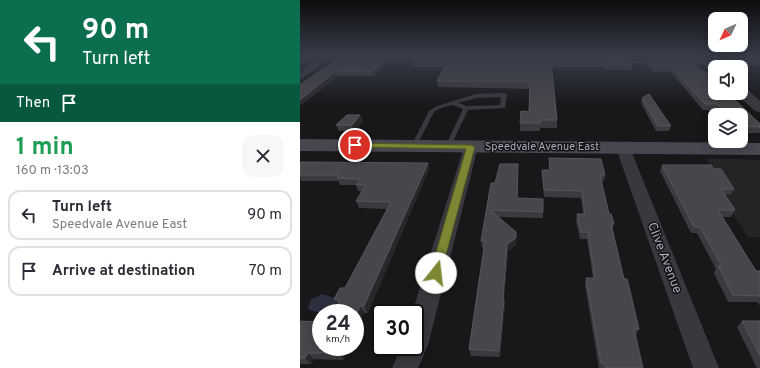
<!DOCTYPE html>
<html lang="en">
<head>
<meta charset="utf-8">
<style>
  body { margin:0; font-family:Overpass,sans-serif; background:#f7f7f7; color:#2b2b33; height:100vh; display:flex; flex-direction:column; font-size:15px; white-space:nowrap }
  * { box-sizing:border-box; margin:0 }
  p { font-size:13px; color:#7c7c81 }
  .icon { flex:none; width:22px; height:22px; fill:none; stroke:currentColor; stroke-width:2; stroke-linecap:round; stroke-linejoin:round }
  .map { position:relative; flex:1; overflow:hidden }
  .panel { display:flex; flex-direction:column; background:#fff; width:300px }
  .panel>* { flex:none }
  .banner { background:#0b6e4f; color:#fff; overflow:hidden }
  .needle { width:26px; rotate:226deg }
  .fabs { position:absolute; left:408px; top:12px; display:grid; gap:8px }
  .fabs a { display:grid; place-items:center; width:40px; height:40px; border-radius:8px; background:#fff; box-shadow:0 2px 10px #0003; font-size:20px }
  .speed { position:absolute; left:12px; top:304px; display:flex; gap:8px; font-size:20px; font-weight:700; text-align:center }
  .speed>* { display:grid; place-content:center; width:52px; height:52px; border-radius:50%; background:#fff; box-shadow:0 2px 10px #0003; line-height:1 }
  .speed small { font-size:10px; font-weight:400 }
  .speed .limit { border:2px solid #111; border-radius:6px; background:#fff; color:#111 }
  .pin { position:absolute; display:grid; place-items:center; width:34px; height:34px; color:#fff; margin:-17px; border:2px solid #fff; border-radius:50%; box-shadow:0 1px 4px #0007 }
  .me { position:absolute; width:44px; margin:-22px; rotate:16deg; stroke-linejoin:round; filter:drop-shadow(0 0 3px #0008) }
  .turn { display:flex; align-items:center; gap:14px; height:84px; padding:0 16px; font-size:18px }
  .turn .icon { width:52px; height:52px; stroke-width:2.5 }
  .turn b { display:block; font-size:28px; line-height:34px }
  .then { display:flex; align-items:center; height:38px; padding:0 16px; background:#0003; gap:8px; font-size:15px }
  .round { display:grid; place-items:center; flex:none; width:42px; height:42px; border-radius:12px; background:#f7f7f7 }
  .head { display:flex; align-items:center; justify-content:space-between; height:68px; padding:0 16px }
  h1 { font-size:24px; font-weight:700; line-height:30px; color:#1e9e55 }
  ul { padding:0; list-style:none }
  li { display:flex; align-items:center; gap:12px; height:50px; margin:0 8px 6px; padding:0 8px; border:2px solid #e1e1e2; border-radius:12px }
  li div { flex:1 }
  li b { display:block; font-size:15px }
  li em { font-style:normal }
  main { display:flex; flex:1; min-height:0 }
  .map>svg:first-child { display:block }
  .built { fill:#252326 }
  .water { fill:#2d2e3e }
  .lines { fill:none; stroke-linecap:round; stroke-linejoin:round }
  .service { fill:#3a383e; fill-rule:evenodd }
  .minor { fill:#3a383e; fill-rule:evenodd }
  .tertiary { fill:#3a383e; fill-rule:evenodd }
  .secondary { fill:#48464e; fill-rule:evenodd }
  .wall { fill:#3c3a3e }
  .shaded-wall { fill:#29272a }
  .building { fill:#48464b; stroke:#58565d }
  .route { fill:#7c8633; stroke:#515721 }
  .labels { text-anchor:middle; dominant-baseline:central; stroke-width:3; stroke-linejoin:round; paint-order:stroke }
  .street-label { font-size:11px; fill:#aca9b9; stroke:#131214 }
  .near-street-label { font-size:13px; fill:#aca9b9; stroke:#131214 }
</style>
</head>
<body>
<main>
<section class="panel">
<div class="banner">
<div class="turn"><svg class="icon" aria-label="left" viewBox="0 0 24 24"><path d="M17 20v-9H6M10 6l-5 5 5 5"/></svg><div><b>90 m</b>Turn left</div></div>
<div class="then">Then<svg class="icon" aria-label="arrive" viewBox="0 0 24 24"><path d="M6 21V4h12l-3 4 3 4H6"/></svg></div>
</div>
<div class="head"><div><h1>1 min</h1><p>160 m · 13:03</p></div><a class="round"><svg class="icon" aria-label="close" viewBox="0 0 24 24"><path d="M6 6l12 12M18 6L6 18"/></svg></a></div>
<ul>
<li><svg class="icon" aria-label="left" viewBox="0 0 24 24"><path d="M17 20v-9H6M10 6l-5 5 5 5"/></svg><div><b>Turn left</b><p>Speedvale Avenue East</p></div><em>90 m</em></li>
<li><svg class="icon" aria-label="arrive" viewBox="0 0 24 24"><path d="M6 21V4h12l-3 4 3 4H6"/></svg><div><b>Arrive at destination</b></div><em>70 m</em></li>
</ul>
</section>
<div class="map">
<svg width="460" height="368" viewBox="0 0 460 368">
  <rect width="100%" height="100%" fill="#181719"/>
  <path class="built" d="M405,158L460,160V237H448L421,196L431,195Z"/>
  <path class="water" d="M22,294L38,299L34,308C26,313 16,314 8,309L11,299Z"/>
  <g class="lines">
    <path class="service" d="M402,58H457L460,59V62L456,60H402Z
      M204,93L207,95L205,108L168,110L150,148H146L145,147L163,109L153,105L141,108L134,112L116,147H112L111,146L129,111L137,106L176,94ZM201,97L200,105L167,106L158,103L176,98Z"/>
    <path class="minor" d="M23,56H32L3,78L0,79V72Z
      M305,56L406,58L410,61L406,64L330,63L305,60L304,58Z
      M171,143L176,144L178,147L128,345L118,368H92L101,347H115V313H112L164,147L166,144Z
      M323,144L328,145L330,148L419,368H393L316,148L318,145Z"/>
    <path class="tertiary" d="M395,56H406L419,67H415V72L411,71Z
      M441,87L446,88L460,101V112L455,111L436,94L441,93Z"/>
    <path class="secondary" d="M0,139L460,143V155L0,151Z"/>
  </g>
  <path class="wall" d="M41,56H88L85,59L87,63L74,76H38L0,106Z
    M301,56L332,64L331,70H304L303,67H252L257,120V128H240V131H220V123L229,112L230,89L138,87L137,81L144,67H114L113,61Z
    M421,56H460V66H434L428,62L430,56Z
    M347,59L401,71L460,124V133H441V115H419L415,110H403L371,72H354L346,65Z
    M342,98L371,126L369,131H356L341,103Z
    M60,115L63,121L54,131H39L36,125Z
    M249,158L305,175L304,181H301L309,214L314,224L312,231L324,279L339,329L336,335H335L343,368H299L285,285L286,278H293L287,239H280L276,221L277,214H283L281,198L244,197L242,170H249Z
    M0,163H128L129,169L68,313H64L38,304L34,299L45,288L87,209L59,208L56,201L62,192L58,191L56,185H40L38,181H1L0,179Z
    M218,164L217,198L243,212V218L198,217L216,232V245L208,251L204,299L205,306L200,357L171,356L169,349L184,248H182L181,241L195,183Z
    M362,165L414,169L434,189L431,195H425L435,210L431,217H422L456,271H460V306L458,302H428L414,273L416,269L397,233H391L360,171Z
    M442,321H460V368H457L437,327Z
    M0,324L21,347H49L43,360L14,359L11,364H0Z"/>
  <path class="shaded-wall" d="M4,56H10L0,63V58Z
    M83,56H88L81,63L80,59Z
    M86,59L87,63L74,76L72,72Z
    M36,71L38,76L0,106V100Z
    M60,115L63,121L54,131L52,125Z
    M128,163L129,169L68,313L64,306Z
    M216,232V245L208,251L203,306V299L207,244Z
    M204,299L205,306L200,357L199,351Z
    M60,306L64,313L55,333V318Z
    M41,347H49L43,360L39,353Z
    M8,353L14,359L11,364L5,358Z"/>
  <path class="building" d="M41,56H83L80,59H86L72,72L36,71L0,100V85Z
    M117,56H301L328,58L332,64H305L304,61H251L257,120H240V123H220L221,111L229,112L230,82L137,81L148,61H113Z
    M432,56H460V60L437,59Z
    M347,59L390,60L401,71H404L415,81V93H428L460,124V127L444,126L441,123V115H433L429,111H424L417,104H405L372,67H355Z
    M349,94L371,126H358L342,98Z
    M47,115H60L52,125H36Z
    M249,158L301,159L305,175H300L309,214H311L314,224H311L324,279H327L331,295L339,329H334L343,368H306L305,364L301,363L286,278H295L288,232H281L277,214H285L282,191L244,190L242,170H250Z
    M1,162L128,163L64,306H60L55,318V313H33L40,299H34L40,288H45L91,202L56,201L66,185H56L60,179L37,178L39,175H0V163Z
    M200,164H218L217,198L243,199V212L190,210L216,232V238L207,244L203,299H204L199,351L169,349L185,241H181L191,183H195Z
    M362,165H411L414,169H421L434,189H421L435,210H418L456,271H460V296L433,295L418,266H422L400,227H394Z
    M1,321L21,322V347H41L39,353H8L5,358H0V324Z
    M442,321H460V356Z"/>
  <linearGradient id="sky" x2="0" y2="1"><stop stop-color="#0d0d0e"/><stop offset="0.52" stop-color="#373c49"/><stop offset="1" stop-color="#373c49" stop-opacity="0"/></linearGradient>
  <rect width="460" height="107" fill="url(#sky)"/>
  <path class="route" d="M55,143L171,145L175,147L140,277L136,278L131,277L130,273L166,149L52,147L51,145Z"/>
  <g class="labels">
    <g class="street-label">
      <text x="242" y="147">Speedvale Avenue East</text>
    </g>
    <g class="near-street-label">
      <text transform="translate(364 258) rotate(69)">Clive Avenue</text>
    </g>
  </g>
</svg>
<div class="fabs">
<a><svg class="needle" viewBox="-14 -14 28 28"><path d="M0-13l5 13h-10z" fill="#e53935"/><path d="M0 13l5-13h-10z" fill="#7c7c81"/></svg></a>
<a><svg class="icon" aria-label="sound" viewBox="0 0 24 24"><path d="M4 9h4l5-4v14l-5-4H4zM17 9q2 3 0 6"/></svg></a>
<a><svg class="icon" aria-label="layers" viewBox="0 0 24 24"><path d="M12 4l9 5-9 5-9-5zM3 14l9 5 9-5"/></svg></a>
</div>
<div class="speed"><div>24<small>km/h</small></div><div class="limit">30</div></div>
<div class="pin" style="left:55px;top:145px;background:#d93025"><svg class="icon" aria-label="arrive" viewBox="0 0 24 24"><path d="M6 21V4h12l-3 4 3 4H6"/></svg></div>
<svg class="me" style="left:136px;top:273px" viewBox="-20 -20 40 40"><circle r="19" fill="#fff"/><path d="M0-13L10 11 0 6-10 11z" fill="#7c8633"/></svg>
</div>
</main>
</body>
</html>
